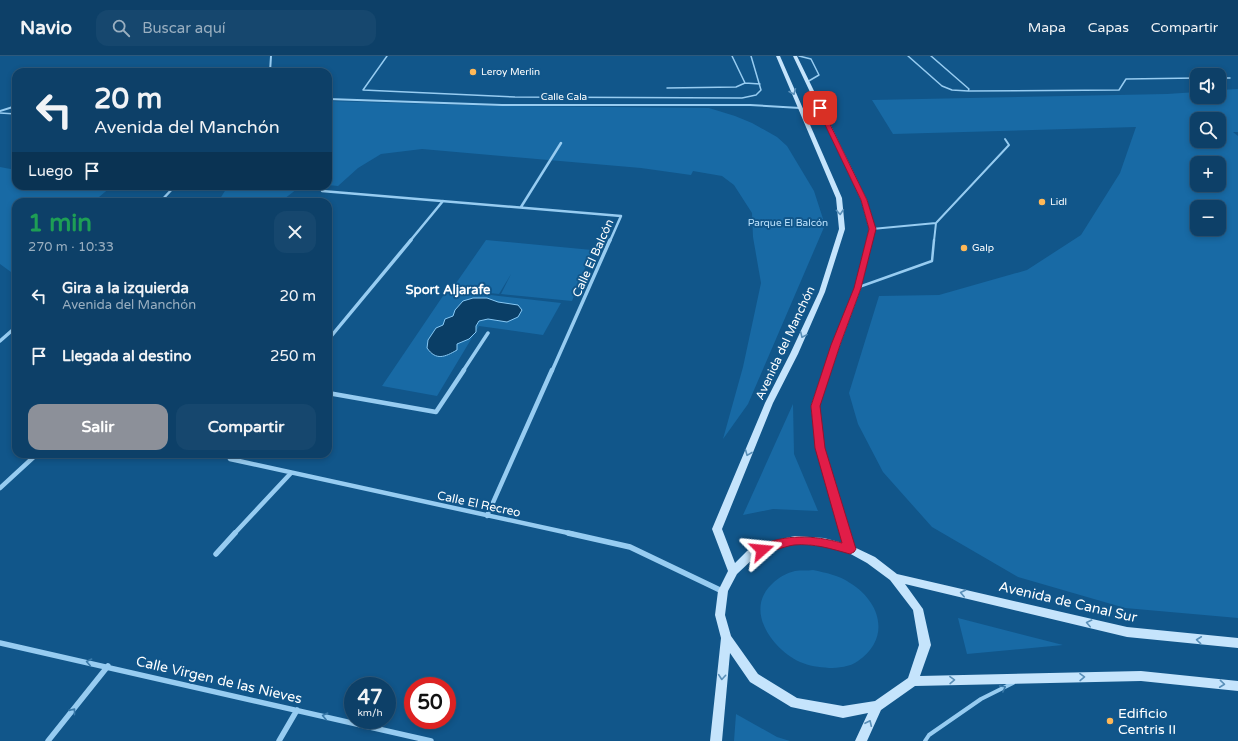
<!DOCTYPE html>
<html lang="es">
<head>
<meta charset="utf-8">
<style>
  body { margin:0; font-family:"Varela Round",sans-serif; background:#16476e; color:#f1f3f6; height:100vh; display:flex; flex-direction:column; font-size:15px; white-space:nowrap }
  * { box-sizing:border-box; margin:0 }
  p { font-size:13px; color:#9aafc0 }
  .icon { flex:none; width:22px; height:22px; fill:none; stroke:currentColor; stroke-width:2; stroke-linecap:round; stroke-linejoin:round }
  .map { position:relative; flex:1; overflow:hidden }
  .sheet { position:absolute; left:12px; top:142px; width:320px; height:260px; display:flex; flex-direction:column; background:#0d4068; border-radius:12px; box-shadow:0 2px 6px #0003,0 0 0 1px #2d597c }
  .sheet>* { flex:none }
  .top-card { position:absolute; left:12px; top:12px; width:320px; height:122px; border-radius:12px; box-shadow:0 2px 6px #0003,0 0 0 1px #2d597c; background:#0d4068; color:#f1f3f6; overflow:hidden }
  .tools { position:absolute; left:1190px; top:12px; display:grid; gap:8px }
  .tools a { display:grid; place-items:center; width:36px; height:36px; border-radius:8px; background:#0d4068; box-shadow:0 2px 6px #0003,0 0 0 1px #2d597c; font-size:20px }
  .speed { position:absolute; left:344px; top:621px; display:flex; gap:8px; font-size:20px; font-weight:700; text-align:center }
  .speed>* { display:grid; place-content:center; width:52px; height:52px; border-radius:50%; background:#0d4068; box-shadow:0 2px 6px #0003,0 0 0 1px #2d597c; line-height:1 }
  .speed small { font-size:10px; font-weight:400 }
  .speed .limit { border:6px solid #d22; background:#fff; color:#111 }
  .pin { position:absolute; display:grid; place-items:center; width:34px; height:34px; color:#fff; margin:-17px; border-radius:8px; box-shadow:0 2px 6px #0006 }
  .me { position:absolute; width:44px; margin:-22px; rotate:72deg; stroke-linejoin:round; filter:drop-shadow(0 0 3px #0008) }
  .turn { display:flex; align-items:center; gap:14px; height:84px; padding:0 16px; font-size:18px }
  .turn .icon { width:52px; height:52px; stroke-width:2.5 }
  .turn b { display:block; font-size:28px; line-height:34px }
  .then { display:flex; align-items:center; height:38px; padding:0 16px; background:#0003; gap:8px; font-size:15px }
  .round { display:grid; place-items:center; flex:none; width:42px; height:42px; border-radius:12px; background:#16476e }
  .overview { display:flex; align-items:center; justify-content:space-between; height:68px; padding:0 16px }
  h1 { font-size:24px; font-weight:700; line-height:30px; color:#1e9e55 }
  .action { display:flex; gap:8px; margin-top:auto; padding:8px 16px }
  .action a { flex:1; height:46px; border-radius:12px; background:#8c9099; color:#fff; font-size:16px; font-weight:700; line-height:46px; text-align:center }
  .action a+a { background:#16476e; color:#f1f3f6 }
  ul { padding:0; list-style:none }
  li { display:flex; align-items:center; gap:12px; height:60px; padding:0 16px }
  li div { flex:1 }
  li b { display:block; font-size:15px }
  li em { font-style:normal }
  header { display:flex; align-items:center; gap:24px; box-sizing:border-box; height:56px; padding:0 20px; background:#0d4068; border-bottom:1px solid #2d597c }
  header strong { font-size:19px }
  nav { display:flex; gap:22px; margin-inline-start:auto; font-size:14px }
  .search { width:280px; height:36px; background:#16476e; display:flex; align-items:center; gap:10px; box-sizing:border-box; padding:0 14px; border-radius:12px; color:#9aafc0; font-size:15px }
  .map>svg:first-child { display:block }
  .green { fill:#186aa5; fill-rule:evenodd }
  .water { fill:#0a3e66; stroke:#88c9f5 }
  .lines { fill:none; stroke-linecap:round; stroke-linejoin:round }
  .lane-far3 { stroke:#97ccf1; stroke-width:1.5 }
  .lane-far2 { stroke:#97ccf1; stroke-width:2 }
  .lane-far1 { stroke:#97ccf1; stroke-width:2.5 }
  .lane { stroke:#97ccf1; stroke-width:4 }
  .street-far4 { stroke:#97ccf1; stroke-width:2 }
  .street-far3 { stroke:#97ccf1; stroke-width:2.5 }
  .street-far2 { stroke:#97ccf1; stroke-width:3.5 }
  .street-far1 { stroke:#97ccf1; stroke-width:4.5 }
  .street { stroke:#97ccf1; stroke-width:5.5 }
  .secondary { fill:#c5e4fc; fill-rule:evenodd }
  .oneway { stroke:#598fb8 }
  .oneway2 { stroke:#3979a9 }
  .route { fill:#e11d48; stroke:#92132f }
  .poi-dot { fill:#ffb857; stroke:#11568a; stroke-width:1.5 }
  .labels { text-anchor:middle; dominant-baseline:central; stroke-width:4; stroke-linejoin:round; paint-order:stroke }
  .far-poi-label { font-size:10px; fill:#fff; stroke:#11568a; text-anchor:start }
  .far-street-label { font-size:10px; fill:#fff; stroke:#11568a }
  .far-park-label { font-size:10px; fill:#bde3fd; stroke:#11568a }
  .street-label { font-size:12px; fill:#fff; stroke:#11568a }
  .neighbourhood-label { font-size:13px; font-weight:bold; fill:#fff; stroke:#11568a }
  .near-street-label { font-size:14px; fill:#fff; stroke:#11568a }
  .near-poi-label { font-size:14px; fill:#fff; stroke:#11568a; text-anchor:start }
</style>
</head>
<body>
<header>
<strong>Navio</strong>
<div class="search"><svg class="icon" aria-label="search" viewBox="0 0 24 24"><circle cx="10" cy="10" r="6"/><path d="M15 15l6 6"/></svg>Buscar aquí</div>
<nav><a>Mapa</a><a>Capas</a><a>Compartir</a></nav>
</header>
<div class="map">
<svg width="1238" height="685" viewBox="0 0 1238 685">
  <rect width="100%" height="100%" fill="#11568a"/>
  <path class="green" d="M1238,33V76H1233L1238,80V562L1125,552L1018,521L932,471L883,416L858,368L849,337L879,240L939,239L1027,214L1081,179L1120,117L1136,71L893,78L872,44L1167,38L1197,36V41H1219V34ZM1197,63H1219V85H1197ZM1197,107H1219V129H1197ZM1197,151H1219V173H1197Z
    M328,45L500,50L709,52L735,60L752,67L777,81L787,90L814,135L825,169L748,348L723,383L743,311L761,227L753,181L752,157L734,129L722,120L693,115L691,119L641,112L422,93L381,98L358,112L338,130L328,129Z
    M0,111L16,114V130L111,131L93,146H16V212L11,216L0,208Z
    M228,130H301L280,146H218Z
    M486,184L592,194L572,245L501,238L511,218L499,238L452,233Z
    M447,234L561,247L543,279L479,270L437,340L382,330Z
    M793,348L794,398L818,455L773,453L743,459Z
    M813,514C826,517 839,519 850,527C881,546 891,582 858,605C850,611 838,612 829,612C819,611 809,610 800,606C772,593 744,554 772,528C778,522 786,517 795,515C801,514 807,515 813,514Z
    M958,562L1063,589L967,598Z
    M736,658L777,681L790,685H734Z"/>
  <path class="water" d="M473,242H487L498,246L518,249L522,254L518,261L507,266L488,263L479,265L476,270V276L469,283L457,288V294C445,301 436,305 427,292L428,284L436,272L443,269L445,263L453,260L455,254L463,245Z"/>
  <g class="lines">
    <path class="lane-far3" d="M387,0L363,34L515,41L742,42L756,39L761,34L751,0
      M799,0L811,3L819,19L807,26
      M908,0L942,30L952,34L968,35L969,33L931,0
      M1219,22H1230
      M745,27L760,28
      M667,32L736,31L745,27L732,0
      M968,35L1119,34L1126,23L1197,22
      M0,57L16,58"/>
    <path class="lane-far2" d="M936,167L1009,89L1005,83
      M872,173L936,167L934,185"/>
    <path class="lane-far1" d="M859,231L932,205L934,184"/>
    <path class="lane" d="M925,685L929,679L981,643L1013,627"/>
    <path class="street-far4" d="M270,16L271,0
      M328,43L502,49H750L800,52
      M0,55L16,50"/>
    <path class="street-far3" d="M322,135L621,160L610,185
      M160,146L175,130
      M521,151L561,87
      M410,185L443,145"/>
    <path class="street-far2" d="M328,284L411,184
      M0,285L16,271
      M463,315L488,277
      M552,315L610,184"/>
    <path class="street-far1" d="M328,337L436,356L464,314
      M234,398L230,403L573,478
      M0,432L37,398
      M487,460L552,314
      M234,478L291,417"/>
    <path class="street" d="M568,477L630,491L722,535
      M216,498L235,477
      M0,587L431,685
      M48,685L108,610
      M279,685L297,654"/>
    <path class="secondary" d="M776,0H780L842,142L845,173L825,236L798,298L773,347L722,473L735,507L747,495L772,485L795,480L824,482L843,487L816,392L811,350L832,289L855,232L869,173L861,144L793,0H797L867,144L875,173L861,232L840,289L819,350L824,392L854,491L875,501L897,518L1127,571L1238,582V592L1127,581L905,528L923,553L931,589L920,620L1141,615L1238,625V635L1141,625L915,630L881,654L867,685H855L868,657L843,662L791,651L750,626L730,597L722,685H710L721,582L715,559L718,535L728,515L712,473L765,347L790,298L819,236L839,173L836,142ZM795,488L824,490L847,496L867,507L890,524L913,554L919,589L908,622L875,645L843,650L797,642L758,618L731,580L725,559L728,535L737,518L755,501L774,492Z"/>
  </g>
  <defs><path id="oneway-chevron" d="M-2-3.5L2.5 0L-2 3.5" fill="none" stroke-width="1.6" stroke-linecap="round" stroke-linejoin="round"/></defs>
  <g class="oneway">
    <use href="#oneway-chevron" transform="translate(793 36) rotate(67)"/>
    <use href="#oneway-chevron" transform="translate(840 156) rotate(86)"/>
    <use href="#oneway-chevron" transform="translate(803 279) rotate(114)"/>
    <use href="#oneway-chevron" transform="translate(748 397) rotate(112)"/>
    <use href="#oneway-chevron" transform="translate(963 537) rotate(-167)"/>
    <use href="#oneway-chevron" transform="translate(1089 567) rotate(-167)"/>
    <use href="#oneway-chevron" transform="translate(1199 584) rotate(-174)"/>
    <use href="#oneway-chevron" transform="translate(722 621) rotate(95)"/>
    <use href="#oneway-chevron" transform="translate(1082 621) rotate(-1)"/>
    <use href="#oneway-chevron" transform="translate(952 624) rotate(-1)"/>
    <use href="#oneway-chevron" transform="translate(1222 628) rotate(6)"/>
    <use href="#oneway-chevron" transform="translate(869 667) rotate(-65)"/>
  </g>
  <g class="oneway2">
    <use href="#oneway-chevron" transform="translate(89 606) rotate(-168)"/>
    <use href="#oneway-chevron" transform="translate(1003 632) rotate(-28)"/>
    <use href="#oneway-chevron" transform="translate(73 655) rotate(-51)"/>
    <use href="#oneway-chevron" transform="translate(325 660) rotate(-167)"/>
  </g>
  <path class="route" d="M820,50L822,52L867,144L876,173L861,232L840,289L820,350L825,392L856,493L854,496L850,498C832,493 813,487 794,489C785,490 764,499 758,497L756,494L758,490C786,478 813,479 842,487L815,392L811,350L831,289L854,232L869,173L861,144L817,52Z"/>
  <g class="poi-dot">
    <circle cx="473" cy="16" r="4"/>
    <circle cx="1042" cy="146" r="4"/>
    <circle cx="964" cy="192" r="4"/>
    <circle cx="1110" cy="665" r="4"/>
  </g>
  <g class="labels">
    <g class="far-poi-label">
      <text x="481" y="16">Leroy Merlin</text>
      <text x="1050" y="146">Lidl</text>
      <text x="972" y="192">Galp</text>
    </g>
    <g class="far-street-label">
      <text x="564" y="41">Calle Cala</text>
    </g>
    <g class="far-park-label">
      <text x="788" y="167">Parque El Balcón</text>
    </g>
    <g class="street-label">
      <text transform="translate(593 202) rotate(-66)">Calle El Balcón</text>
      <text transform="translate(785 287) rotate(-65)">Avenida del Manchón</text>
      <text transform="translate(479 448) rotate(12)">Calle El Recreo</text>
    </g>
    <g class="neighbourhood-label">
      <text x="448" y="234">Sport Aljarafe</text>
    </g>
    <g class="near-street-label">
      <text transform="translate(1068 546) rotate(13)">Avenida de Canal Sur</text>
      <text transform="translate(219 624) rotate(13)">Calle Virgen de las Nieves</text>
    </g>
    <g class="near-poi-label">
      <text x="1118" y="657">Edificio<tspan x="1118" dy="16">Centris II</tspan></text>
    </g>
  </g>
</svg>
<div class="tools">
<a><svg class="icon" aria-label="sound" viewBox="0 0 24 24"><path d="M4 9h4l5-4v14l-5-4H4zM17 9q2 3 0 6"/></svg></a>
<a><svg class="icon" aria-label="search" viewBox="0 0 24 24"><circle cx="10" cy="10" r="6"/><path d="M15 15l6 6"/></svg></a>
<a>+</a>
<a>−</a>
</div>
<div class="speed"><div>47<small>km/h</small></div><div class="limit">50</div></div>
<div class="pin" style="left:820px;top:52px;background:#d93025"><svg class="icon" aria-label="arrive" viewBox="0 0 24 24"><path d="M6 21V4h12l-3 4 3 4H6"/></svg></div>
<svg class="me" style="left:762px;top:494px" viewBox="-20 -20 40 40"><path d="M0-17L14 15 0 8-14 15z" fill="#e11d48" stroke="#fff" stroke-width="4"/></svg>
<div class="top-card">
<div class="turn"><svg class="icon" aria-label="left" viewBox="0 0 24 24"><path d="M17 20v-9H6M10 6l-5 5 5 5"/></svg><div><b>20 m</b>Avenida del Manchón</div></div>
<div class="then">Luego<svg class="icon" aria-label="arrive" viewBox="0 0 24 24"><path d="M6 21V4h12l-3 4 3 4H6"/></svg></div>
</div>
<section class="sheet">
<div class="overview"><div><h1>1 min</h1><p>270 m · 10:33</p></div><a class="round"><svg class="icon" aria-label="close" viewBox="0 0 24 24"><path d="M6 6l12 12M18 6L6 18"/></svg></a></div>
<ul>
<li><svg class="icon" aria-label="left" viewBox="0 0 24 24"><path d="M17 20v-9H6M10 6l-5 5 5 5"/></svg><div><b>Gira a la izquierda</b><p>Avenida del Manchón</p></div><em>20 m</em></li>
<li><svg class="icon" aria-label="arrive" viewBox="0 0 24 24"><path d="M6 21V4h12l-3 4 3 4H6"/></svg><div><b>Llegada al destino</b></div><em>250 m</em></li>
</ul>
<div class="action"><a>Salir</a><a>Compartir</a></div>
</section>
</div>
</body>
</html>
